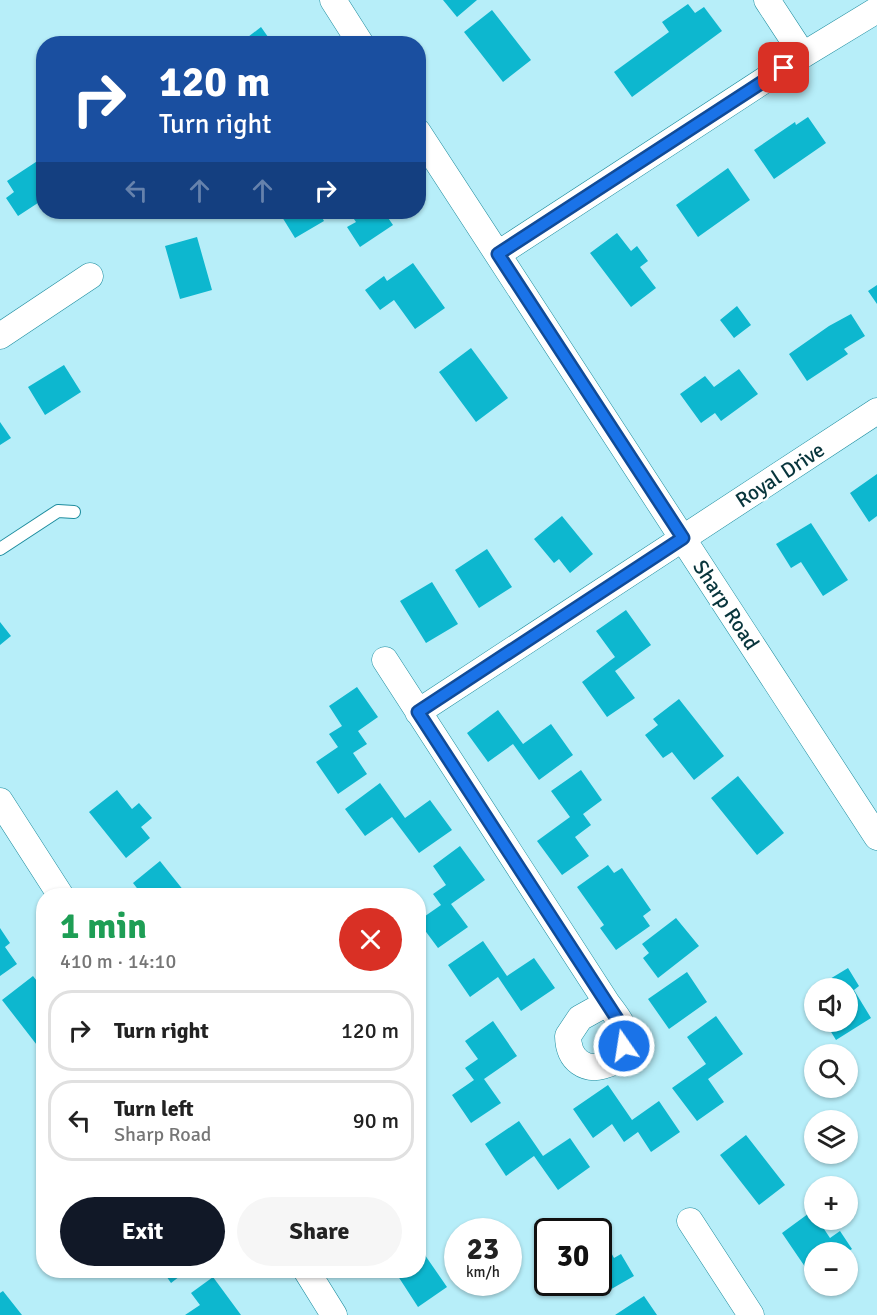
<!DOCTYPE html>
<html lang="en">
<head>
<meta charset="utf-8">
<style>
  body { margin:0; font-family:Signika,sans-serif; background:#f6f6f6; color:#222; height:100vh; display:flex; flex-direction:column; font-size:22px; white-space:nowrap }
  * { box-sizing:border-box; margin:0 }
  p { font-size:20px; color:#767676 }
  .icon { flex:none; width:33px; height:33px; fill:none; stroke:currentColor; stroke-width:2; stroke-linecap:round; stroke-linejoin:round }
  .map { position:relative; flex:1; overflow:hidden }
  .drawer { position:absolute; left:36px; top:888px; width:390px; height:390px; display:flex; flex-direction:column; background:#fff; border-radius:24px; box-shadow:0 2px 4px #0004 }
  .drawer>* { flex:none }
  .banner { position:absolute; left:36px; top:36px; width:390px; height:183px; border-radius:24px; box-shadow:0 2px 4px #0004; background:#1a4fa0; color:#fff; overflow:hidden }
  .controls { position:absolute; left:804px; top:978px; display:grid; gap:12px }
  .controls a { display:grid; place-items:center; width:54px; height:54px; border-radius:50%; background:#fff; box-shadow:0 2px 4px #0004; font-size:30px }
  .speed { position:absolute; left:444px; top:1218px; display:flex; gap:12px; font-size:30px; font-weight:700; text-align:center }
  .speed>* { display:grid; place-content:center; width:78px; height:78px; border-radius:50%; background:#fff; box-shadow:0 2px 4px #0004; line-height:1 }
  .speed small { font-size:15px; font-weight:400 }
  .speed .limit { border:3px solid #111; border-radius:9px; background:#fff; color:#111 }
  .pin { position:absolute; display:grid; place-items:center; width:51px; height:51px; color:#fff; margin:-26px; border-radius:12px; box-shadow:0 3px 9px #0006 }
  .me { position:absolute; width:66px; margin:-33px; rotate:347deg; stroke-linejoin:round; filter:drop-shadow(0 0 4px #0008) }
  .turn { display:flex; align-items:center; gap:21px; height:126px; padding:0 24px; font-size:27px }
  .turn .icon { width:78px; height:78px; stroke-width:2.5 }
  .turn b { display:block; font-size:42px; line-height:51px }
  .lanes { display:flex; align-items:center; height:57px; padding:0 24px; background:#0003; justify-content:center; gap:30px; direction:ltr }
  .lanes .off { opacity:.35 }
  .round { display:grid; place-items:center; flex:none; width:63px; height:63px; border-radius:32px; background:#f6f6f6 }
  .summary { display:flex; align-items:center; justify-content:space-between; height:102px; padding:0 24px }
  h1 { font-size:36px; font-weight:700; line-height:45px; color:#1e9e55 }
  .action { display:flex; gap:12px; margin-top:auto; padding:12px 24px }
  .action a { flex:1; height:69px; border-radius:36px; background:#111827; color:#fff; font-size:24px; font-weight:700; line-height:69px; text-align:center }
  .action a+a { background:#f6f6f6; color:#222 }
  ul { padding:0; list-style:none }
  li { display:flex; align-items:center; gap:18px; height:81px; margin:0 12px 9px; padding:0 12px; border:3px solid #e0e0e0; border-radius:24px }
  li div { flex:1 }
  li b { display:block; font-size:22px }
  li em { font-style:normal }
  .map>svg:first-child { display:block }
  .building { fill:#0db7cf }
  .lines { fill:none; stroke-linecap:round; stroke-linejoin:round }
  .service-casing { stroke:#1d8c9e; stroke-width:14 }
  .minor-casing { stroke:#1d8c9e; stroke-width:27 }
  .service { stroke:#fff; stroke-width:12 }
  .minor { stroke:#fff; stroke-width:26 }
  .route-casing { stroke:#114b97; stroke-width:15 }
  .route { stroke:#1a73e8; stroke-width:10 }
  .labels { text-anchor:middle; dominant-baseline:central; stroke-width:4.5; stroke-linejoin:round; paint-order:stroke }
  .street-label { font-size:21px; fill:#08353c; stroke:#fff }
</style>
</head>
<body>
<div class="map">
<svg width="877" height="1315" viewBox="0 0 877 1315">
  <rect width="100%" height="100%" fill="#b7eef9"/>
  <path class="building" d="M443,0H477L457,17Z
    M688,4L695,13L704,7L722,31L632,97L614,72L669,32L662,22Z
    M492,10L531,60L503,82L464,32Z
    M261,27L273,44H239Z
    M808,117L826,143L774,179L754,150L795,122L796,125Z
    M42,158L44,199L18,216L6,198L14,192L7,181Z
    M728,168L750,200L698,237L676,205Z
    M279,212H319L324,221L295,238Z
    M349,212H384L393,225L360,247L347,227L356,222Z
    M617,233L631,251L637,246L648,261L640,267L656,288L631,307L590,253Z
    M197,237L212,290L180,299L165,246Z
    M413,263L445,308L415,329L394,300L380,310L365,290L384,276L387,281Z
    M877,285V304L868,291Z
    M737,306L751,325L734,338L720,320Z
    M851,314L865,336L844,349L848,354L807,381L789,354L829,326Z
    M471,348L508,398L476,422L439,372Z
    M64,365L81,392L45,415L28,387Z
    M739,369L758,394L721,421L715,413L701,423L680,394L705,376L714,387Z
    M0,422L11,438L0,445Z
    M877,474V516L869,522L850,493Z
    M562,516L593,554L570,573L559,559L554,563L534,539Z
    M811,523L848,580L823,596L801,562L791,568L776,544Z
    M487,549L512,587L479,608L455,570Z
    M432,582L458,624L426,643L400,601Z
    M626,610L651,645L615,671L635,698L607,717L582,682L615,657L596,631Z
    M0,622L11,636L0,645Z
    M357,687L378,717L358,731L367,744L353,753L367,774L338,794L316,762L338,747L329,734L342,726L329,706Z
    M679,699L724,756L694,780L672,752L663,758L645,735L658,725L653,719Z
    M498,710L523,744L551,724L573,755L539,780L513,744L488,762L467,733Z
    M581,770L602,800L583,814L591,825L575,837L589,856L562,875L537,841L570,817L551,791Z
    M738,776L784,833L757,855L711,798Z
    M380,783L405,818L430,800L452,830L419,853L392,817L365,836L345,809Z
    M117,790L132,809L139,803L152,818L141,827L150,838L126,858L89,812Z
    M460,846L485,880L451,904L468,927L438,948L418,921L441,905L433,894L446,885L433,866Z
    M160,861L188,896H143L133,883Z
    M608,865L614,873L622,868L651,910L643,916L650,926L616,950L600,928L604,925L577,887Z
    M676,918L699,946L658,978L643,958L649,953L642,944Z
    M0,928L10,943L5,947L17,964L0,976Z
    M483,941L507,976L534,958L555,988L521,1011L498,977L470,997L448,965Z
    M848,968L859,986L854,990L871,1018L836,1040L825,1022H848V988H815Z
    M687,972L707,1002L669,1029L648,999Z
    M33,976L44,990V1046L40,1049L2,1000Z
    M814,989V1005L807,993Z
    M716,1016L743,1054L708,1079L724,1102L697,1121L672,1088L706,1064L687,1037Z
    M493,1021L517,1056L484,1079L501,1103L471,1123L452,1095L474,1080L465,1068L478,1059L465,1041Z
    M608,1085L632,1120L659,1101L680,1132L651,1152L638,1132L624,1142L612,1124L593,1138L573,1109Z
    M519,1121L543,1156L570,1138L590,1167L558,1190L534,1156L506,1176L485,1144Z
    M746,1135L785,1185L759,1205L720,1155Z
    M812,1211L814,1220H818L830,1238L840,1231L852,1249L847,1252H814V1280L782,1233Z
    M597,1227L614,1258L621,1254L634,1276L601,1295L594,1282H598V1232H588Z
    M418,1245L447,1287L418,1307L394,1270H418Z
    M848,1265L854,1275L848,1280Z
    M162,1270H188L171,1283Z
    M213,1277L241,1315H185L200,1305L191,1293Z
    M818,1286H839L825,1295Z
    M3,1291L22,1315H0V1293Z
    M644,1296L657,1315H615Z"/>
  <g class="lines">
    <g class="service-casing">
      <path id="service" d="M0,549L58,511L74,512"/>
    </g>
    <g class="minor-casing">
      <path id="minor" d="M333,0L361,44
        M767,0L803,55
        M418,132L877,837
        M498,254L803,55L877,10
        M0,336L90,276
        M385,660L607,1003
        M418,712L877,411
        M0,801L61,896
        M607,1003C612,1010 619,1018 623,1027C641,1066 569,1089 568,1036L580,1018Z
        M690,1221L751,1315
        M306,1270L334,1315"/>
    </g>
    <use href="#service" class="service"/>
    <use href="#minor" class="minor"/>
  </g>
  <g class="lines">
    <g class="route-casing">
      <path id="route" d="M624,1046L623,1028L418,712L683,538L498,254L784,68"/>
    </g>
    <use href="#route" class="route"/>
  </g>
  <g class="labels">
    <g class="street-label">
      <text transform="translate(780 475) rotate(-33)">Royal Drive</text>
      <text transform="translate(726 605) rotate(57)">Sharp Road</text>
    </g>
  </g>
</svg>
<div class="controls">
<a><svg class="icon" aria-label="sound" viewBox="0 0 24 24"><path d="M4 9h4l5-4v14l-5-4H4zM17 9q2 3 0 6"/></svg></a>
<a><svg class="icon" aria-label="search" viewBox="0 0 24 24"><circle cx="10" cy="10" r="6"/><path d="M15 15l6 6"/></svg></a>
<a><svg class="icon" aria-label="layers" viewBox="0 0 24 24"><path d="M12 4l9 5-9 5-9-5zM3 14l9 5 9-5"/></svg></a>
<a>+</a>
<a>−</a>
</div>
<div class="speed"><div>23<small>km/h</small></div><div class="limit">30</div></div>
<div class="pin" style="left:784px;top:68px;background:#d93025"><svg class="icon" aria-label="arrive" viewBox="0 0 24 24"><path d="M6 21V4h12l-3 4 3 4H6"/></svg></div>
<svg class="me" style="left:624px;top:1046px" viewBox="-20 -20 40 40"><circle r="17" fill="#1a73e8" stroke="#fff" stroke-width="3"/><path d="M0-11L8 9 0 5-8 9z" fill="#fff"/></svg>
<div class="banner">
<div class="turn"><svg class="icon" aria-label="right" viewBox="0 0 24 24"><path d="M7 20v-9h11M14 6l5 5-5 5"/></svg><div><b>120 m</b>Turn right</div></div>
<div class="lanes"><svg class="icon off" aria-label="left" viewBox="0 0 24 24"><path d="M17 20v-9H6M10 6l-5 5 5 5"/></svg><svg class="icon off" aria-label="ahead" viewBox="0 0 24 24"><path d="M12 20V5M6 11l6-6 6 6"/></svg><svg class="icon off" aria-label="ahead" viewBox="0 0 24 24"><path d="M12 20V5M6 11l6-6 6 6"/></svg><svg class="icon" aria-label="right" viewBox="0 0 24 24"><path d="M7 20v-9h11M14 6l5 5-5 5"/></svg></div>
</div>
<section class="drawer">
<div class="summary"><div><h1>1 min</h1><p>410 m · 14:10</p></div><a class="round" style="background:#d93025;color:#fff"><svg class="icon" aria-label="close" viewBox="0 0 24 24"><path d="M6 6l12 12M18 6L6 18"/></svg></a></div>
<ul>
<li><svg class="icon" aria-label="right" viewBox="0 0 24 24"><path d="M7 20v-9h11M14 6l5 5-5 5"/></svg><div><b>Turn right</b></div><em>120 m</em></li>
<li><svg class="icon" aria-label="left" viewBox="0 0 24 24"><path d="M17 20v-9H6M10 6l-5 5 5 5"/></svg><div><b>Turn left</b><p>Sharp Road</p></div><em>90 m</em></li>
</ul>
<div class="action"><a>Exit</a><a>Share</a></div>
</section>
</div>
</body>
</html>
